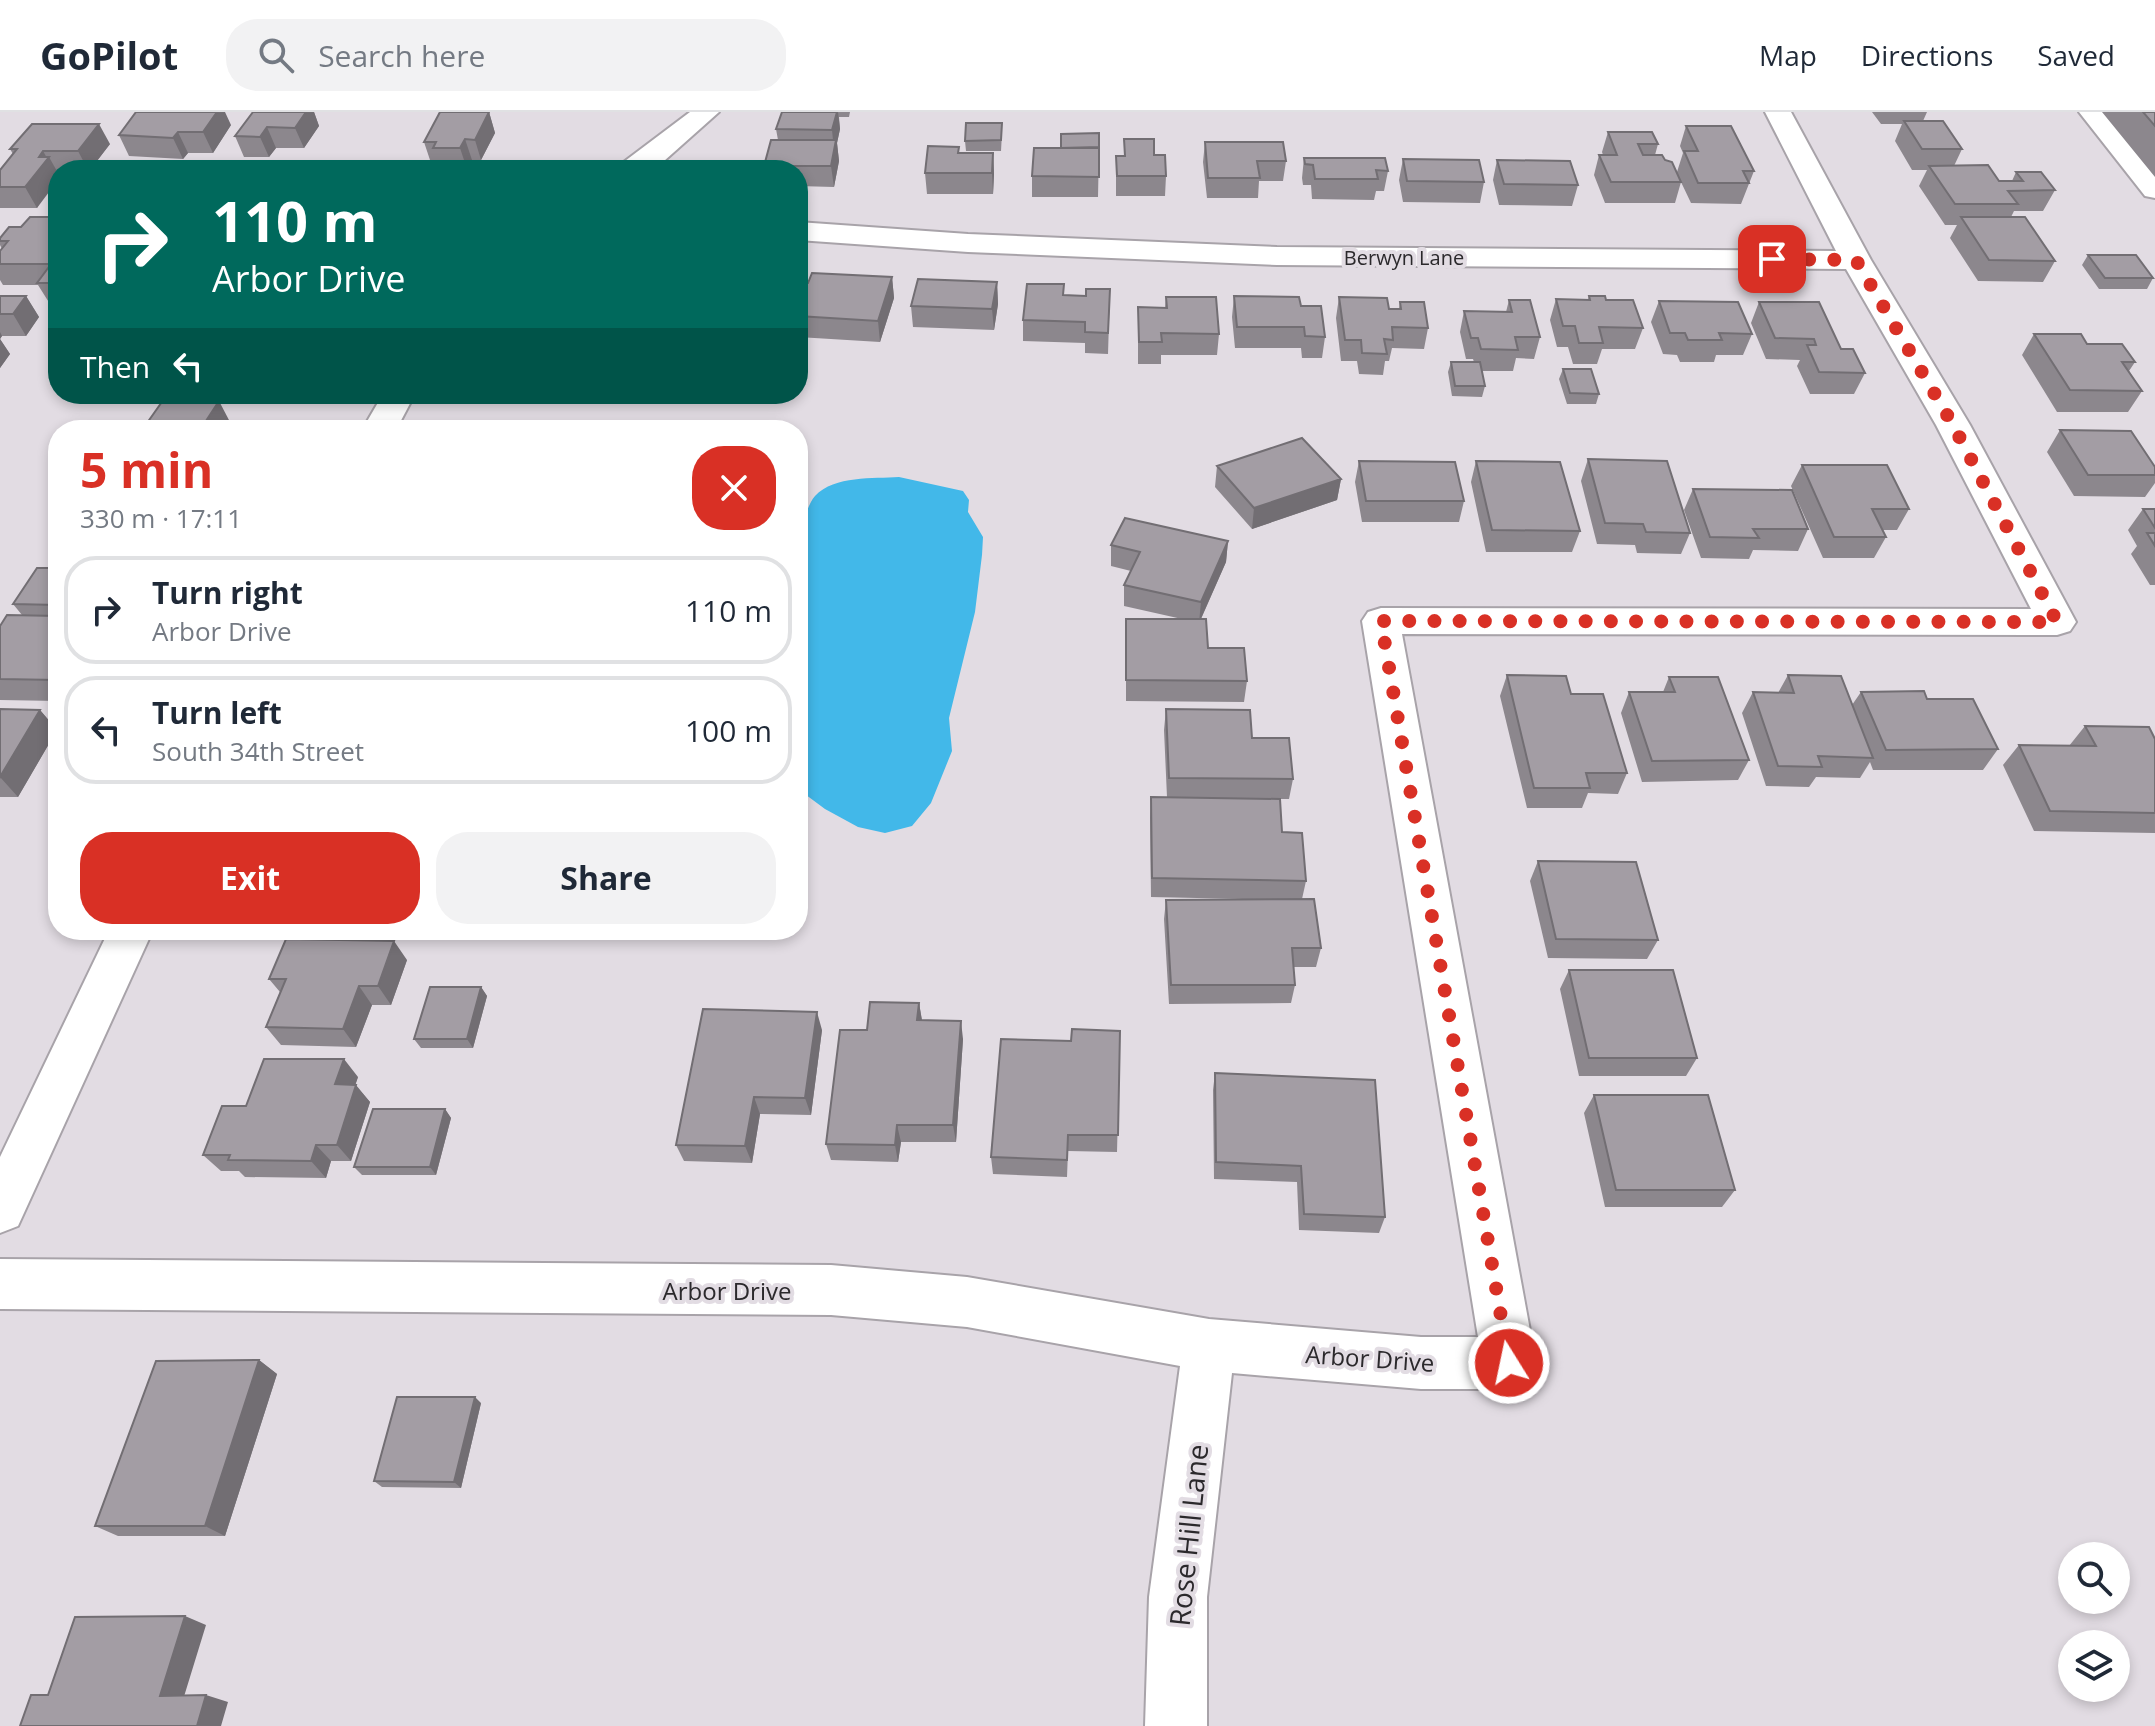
<!DOCTYPE html>
<html lang="en">
<head>
<meta charset="utf-8">
<style>
  body { margin:0; font-family:"Open Sans",sans-serif; background:#f2f2f3; color:#1f2937; height:100vh; display:flex; flex-direction:column; font-size:30px; white-space:nowrap }
  * { box-sizing:border-box; margin:0 }
  p { font-size:26px; color:#747a83 }
  .icon { flex:none; width:44px; height:44px; fill:none; stroke:currentColor; stroke-width:2; stroke-linecap:round; stroke-linejoin:round }
  .map { position:relative; flex:1; overflow:hidden }
  .drawer { position:absolute; left:48px; top:308px; width:760px; height:520px; display:flex; flex-direction:column; background:#fff; border-radius:32px; box-shadow:0 4px 12px #0003 }
  .drawer>* { flex:none }
  .hud { position:absolute; left:48px; top:48px; width:760px; height:244px; border-radius:32px; box-shadow:0 4px 12px #0003; background:#00695c; color:#fff; overflow:hidden }
  .controls { position:absolute; left:2058px; top:1430px; display:grid; gap:16px }
  .controls a { display:grid; place-items:center; width:72px; height:72px; border-radius:50%; background:#fff; box-shadow:0 4px 12px #0003; font-size:40px }
  .pin { position:absolute; display:grid; place-items:center; width:68px; height:68px; color:#fff; margin:-34px; border-radius:16px; box-shadow:0 4px 12px #0006 }
  .me { position:absolute; width:88px; margin:-44px; rotate:350deg; stroke-linejoin:round; filter:drop-shadow(0 0 6px #0008) }
  .turn { display:flex; align-items:center; gap:28px; height:168px; padding:0 32px; font-size:36px }
  .turn .icon { width:104px; height:104px; stroke-width:2.5 }
  .turn b { display:block; font-size:56px; line-height:68px }
  .then { display:flex; align-items:center; height:76px; padding:0 32px; background:#0003; gap:16px; font-size:30px }
  .round { display:grid; place-items:center; flex:none; width:84px; height:84px; border-radius:32px; background:#f2f2f3 }
  .overview { display:flex; align-items:center; justify-content:space-between; height:136px; padding:0 32px }
  h1 { font-size:48px; font-weight:700; line-height:60px; color:#d93025 }
  .primary-button { display:flex; gap:16px; margin-top:auto; padding:16px 32px }
  .primary-button a { flex:1; height:92px; border-radius:32px; background:#d93025; color:#fff; font-size:32px; font-weight:700; line-height:92px; text-align:center }
  .primary-button a+a { background:#f2f2f3; color:#1f2937 }
  ul { padding:0; list-style:none }
  li { display:flex; align-items:center; gap:24px; height:108px; margin:0 16px 12px; padding:0 16px; border:4px solid #e0e1e3; border-radius:32px }
  li div { flex:1 }
  li b { display:block; font-size:30px }
  li em { font-style:normal }
  header { display:flex; align-items:center; gap:48px; box-sizing:border-box; height:112px; padding:0 40px; background:#fff; border-bottom:2px solid #e0e1e3 }
  header strong { font-size:38px }
  nav { display:flex; gap:44px; margin-inline-start:auto; font-size:28px }
  .search { width:560px; height:72px; background:#f2f2f3; display:flex; align-items:center; gap:20px; box-sizing:border-box; padding:0 28px; border-radius:32px; color:#747a83; font-size:30px }
  .map>svg:first-child { display:block }
  .water { fill:#42b8e9 }
  .lines { fill:none; stroke-linecap:round; stroke-linejoin:round }
  .minor-casing { stroke:#a8a3a9; stroke-width:4 }
  .minor { fill:#fff; fill-rule:evenodd }
  .wall { fill:#8c878d }
  .shaded-wall { fill:#726e73 }
  .building { fill:#a39da4; stroke:#726e73; stroke-width:2 }
  .route { stroke:#d93025; stroke-width:14; stroke-dasharray:0 25.2 }
  .labels { text-anchor:middle; dominant-baseline:central; stroke-width:8; stroke-linejoin:round; paint-order:stroke }
  .far-street-label { font-size:20px; fill:#2b292c; stroke:#e2dce3 }
  .street-label { font-size:24px; fill:#2b292c; stroke:#e2dce3 }
  .near-street-label { font-size:28px; fill:#2b292c; stroke:#e2dce3 }
</style>
</head>
<body>
<header>
<strong>GoPilot</strong>
<div class="search"><svg class="icon" aria-label="search" viewBox="0 0 24 24"><circle cx="10" cy="10" r="6"/><path d="M15 15l6 6"/></svg>Search here</div>
<nav><a>Map</a><a>Directions</a><a>Saved</a></nav>
</header>
<div class="map">
<svg width="2155" height="1614" viewBox="0 0 2155 1614">
  <rect width="100%" height="100%" fill="#e2dce3"/>
  <path class="water" d="M899,365L963,379L969,388L968,400L983,425L982,443L975,500L949,606L952,639L931,691L912,714L885,721L858,715L825,697L798,677V424C803,413 807,393 815,384C835,363 873,367 899,365Z"/>
  <g class="lines">
    <g class="minor-casing">
      <path id="minor" d="M690,0H719L664,49L647,58H613Z
        M1765,0H1791L1871,148L1970,313L2076,510L2070,519L2057,523L1402,522L1536,1251L1528,1270L1509,1277H1421L1232,1261L1207,1485V1614H1145L1149,1485L1180,1254L967,1215L831,1203L0,1197V1147L831,1153L967,1165L1209,1207L1421,1225H1478L1362,509L1368,500L1381,496L2031,497L1936,313L1846,157L1277,153L968,140L798,128V110L968,122L1277,135L1836,139Z
        M2079,0H2106L2155,60V86L2145,84Z
        M383,282H415L396,318H362Z
        M109,818H153L18,1114L0,1121V1045Z"/>
    </g>
    <use href="#minor" class="minor"/>
  </g>
  <path class="wall" d="M253,0H314L319,14L304,36H276L269,45H244L235,24Z
    M489,0L495,21L481,48H472L467,57L440,56L438,51H431L424,30L439,3L438,1Z
    M782,0H850L849,5H839L840,17L837,31L839,49L834,75L798,74V58H765L764,54L778,28L776,17Z
    M1872,0H1927L1923,9L1962,37L1954,54L1999,69H2012L2016,60L2055,78L2043,99H2014L2011,105L2055,149L2043,170L1978,169L1950,126L1957,113H1945L1919,74L1927,58H1912L1895,29L1902,12H1881Z
    M2102,0H2155V65Z
    M231,13L213,41H188L183,47L129,44L119,23Z
    M1686,14L1754,59L1741,92L1691,91L1681,70L1675,91H1605L1594,63L1599,43H1603L1602,40L1608,20L1658,32L1655,43L1665,48L1677,60L1683,41L1680,34Z
    M1002,21L1001,39H966L965,29Z
    M1124,27L1154,43L1166,64L1165,84H1116V44H1124Z
    M1205,30L1286,49L1283,69H1259L1258,86H1207L1203,50Z
    M110,32L90,58H58L37,96H0V57L13,42L10,37Z
    M1099,35L1098,85H1032V64Z
    M959,41H993L994,62L993,82H927L925,61Z
    M1304,46L1388,59L1384,79H1376L1374,88L1312,87L1311,73H1303L1302,66Z
    M1403,47L1484,70L1480,91L1403,90L1399,68Z
    M1497,48L1578,73L1572,94L1499,93L1493,68Z
    M58,105V192H50L38,173H3L0,168V139L2,137L0,133V126L21,115Z
    M2088,143L2153,166L2147,177H2099L2082,153Z
    M892,165L894,186L880,230L798,225V170L808,171Z
    M997,170L998,192L994,218L913,215L911,194Z
    M1110,177L1108,242L1085,241V231L1023,229V208L1064,183L1086,184Z
    M0,184H26L39,205L26,224H2L0,227L10,242L0,256Z
    M1234,184L1301,194L1325,225L1322,246H1302L1301,236H1235L1232,205Z
    M1589,184L1606,188L1643,216L1635,237H1602L1597,252H1573L1568,235H1557L1550,208L1556,187L1588,188Z
    M1166,185L1219,222L1217,243H1161V252H1138V195L1165,196Z
    M1339,185L1389,197H1399L1400,190L1428,216L1424,237L1392,236L1389,249H1385L1383,263L1359,262L1357,249H1341L1336,206Z
    M1509,188L1540,225L1534,247L1516,246L1513,259H1482L1485,274L1482,285L1452,284L1448,260L1451,250H1474L1473,247H1466L1460,220L1464,199L1506,200Z
    M1659,189L1752,222L1743,243H1716L1714,250H1680L1677,243L1663,242L1651,210Z
    M1759,190L1841,237L1865,261L1854,282H1810L1797,254L1800,248L1766,247L1751,211Z
    M2034,222L2087,232L2135,250L2129,259L2142,279L2128,300H2057L2022,243Z
    M1563,257L1599,282L1596,292H1567L1559,267Z
    M546,282H638L636,289L547,285Z
    M2060,318L2155,355V371L2145,385L2074,384L2047,340Z
    M1588,347L1690,421L1681,442L1637,441L1635,433L1597,432L1581,369Z
    M1359,349L1464,389L1459,410H1362L1355,370Z
    M1476,349L1580,419L1572,440H1486L1471,370Z
    M1802,353L1909,397L1897,418H1883L1886,425L1874,446H1823L1791,374Z
    M1217,354L1341,367L1337,388L1252,417L1215,375Z
    M1693,377L1808,417L1798,439L1753,438L1749,447L1701,446L1684,398Z
    M2143,397H2155V473H2150L2131,442L2137,434L2128,418Z
    M1228,429L1226,450L1201,507L1208,536L1247,569L1244,590L1126,589V507H1182L1124,494V473L1131,459L1111,454V433Z
    M58,456V589L0,588V514L22,503L13,492Z
    M1507,563L1571,582L1627,661L1618,682L1588,681L1582,696H1527L1500,584Z
    M1788,563L1852,593L1861,580L1927,587L1998,637L1983,658H1873L1870,650L1860,666L1816,665L1809,675L1766,674L1742,601L1753,580L1778,581Z
    M1669,565L1749,648L1738,668L1642,670L1621,601L1629,580H1663Z
    M0,597L40,598L57,618L18,685H0Z
    M1166,597L1252,626L1293,667L1289,687H1278L1282,720L1306,769L1302,787L1321,836L1316,855H1293L1295,873L1291,891L1169,892L1164,807L1166,788L1243,787L1151,785L1150,705L1151,685H1167L1164,618Z
    M2085,614L2155,627V721L2034,719L2003,653L2019,633L2069,634Z
    M1538,749L1658,828L1647,847L1548,846L1530,769Z
    M407,848L391,893H372L356,935L281,933L266,915L280,880L269,867Z
    M1569,858L1697,946L1686,964H1579L1560,877Z
    M481,875L487,884L473,936H421L414,927Z
    M919,891L922,908L963,927L956,1030H901L898,1050L831,1048L826,1032L867,918Z
    M822,918L811,1003L760,1002L752,1051L684,1049L676,1033Z
    M1120,919L1117,1040L1068,1039L1067,1065L993,1062L991,1045L1071,929Z
    M1215,961L1385,1105L1379,1121L1299,1118L1297,1070L1214,1067L1213,978Z
    M358,965L355,973L370,990L351,1049H331L326,1066L245,1065L239,1059H221L203,1043L246,994Z
    M1594,983L1735,1078L1722,1095H1605L1584,1001Z
    M445,997L451,1006L436,1063H362L354,1055Z
    M259,1248L277,1262L225,1424H118L95,1414Z
    M481,1291L461,1376L382,1375L374,1369Z"/>
  <path class="shaded-wall" d="M217,0H225L231,13L213,41L203,20Z
    M306,0H314L319,14L304,36L295,16Z
    M489,0L495,21L481,48L475,28Z
    M837,0H838L840,17L837,31L839,49L834,75L831,54L834,38L832,18Z
    M99,12L110,32L90,58H88L78,39Z
    M267,15L276,36L269,45L260,25Z
    M178,20L188,41L183,47L173,26Z
    M465,27L472,48L467,57L460,36Z
    M43,39L47,46L49,45L58,61V68L37,96L25,75L39,45Z
    M993,41L994,62L993,82L992,61Z
    M892,165L894,186L880,230L878,209Z
    M997,170L998,192L994,218L992,197Z
    M26,184L39,205L26,224L13,202Z
    M0,220L2,224L0,227L10,242L0,256Z
    M219,289L230,310L225,318H208L204,312Z
    M1341,367L1337,388L1252,417L1254,396Z
    M1228,429L1226,450L1199,511L1201,490Z
    M40,598L57,618L18,685L0,665Z
    M394,829L407,848L391,893L378,874Z
    M359,874L372,893L356,935L343,917Z
    M481,875L487,884L473,936L467,927Z
    M919,891L922,909L917,908Z
    M817,900L822,918L811,1003L805,986Z
    M961,909L963,927L956,1030L953,1013Z
    M344,947L358,965L350,989L335,972Z
    M356,973L370,990L351,1049L337,1033Z
    M754,985L760,1002L752,1051L745,1034Z
    M445,997L451,1006L436,1063L430,1055Z
    M897,1013L901,1030L898,1050L895,1033Z
    M316,1033L331,1049L326,1066L311,1049Z
    M259,1248L277,1262L225,1424L205,1414Z
    M475,1285L481,1291L461,1376L454,1370Z
    M185,1504L206,1513L182,1591L160,1584Z
    M206,1583L228,1590L221,1614H197Z"/>
  <path class="building" d="M136,0H217L203,20H178L173,26L119,23Z
    M253,0H306L295,16L267,15L260,25L235,24Z
    M440,0H489L475,28L465,27L460,36H433L436,30H424Z
    M782,0H837L832,18L776,17Z
    M2143,0H2155V14Z
    M1904,9H1943L1962,37H1922Z
    M966,11H1002L1001,28L965,29Z
    M32,12H99L78,39H43L39,45H49L25,75H0V58L17,37H10Z
    M1686,14H1731L1754,59H1743L1749,71H1698L1684,39H1698Z
    M1608,20H1652L1658,32H1638L1643,43H1662L1665,48L1672,50L1681,70H1611L1599,43H1617Z
    M1099,21V35L1061,36V22Z
    M1124,27H1154V43H1165L1166,64H1117L1116,44H1125Z
    M771,28H836L831,54H764Z
    M1205,30H1283L1286,49H1257L1260,66H1208Z
    M928,34L959,35L958,41H993L992,61H925Z
    M1034,36H1099V65L1032,64Z
    M1304,46H1385L1388,59L1376,58L1378,67H1315L1313,53L1305,52Z
    M1403,47L1479,48L1484,70L1407,69Z
    M1497,48L1570,49L1578,73L1504,72Z
    M1988,53L1999,69H2023L2016,60H2041L2055,78L2008,79L2018,92H1955L1929,54Z
    M30,105H58V171H37L51,152H0V139L8,129H0V126L9,115H21Z
    M1961,105H2025L2055,149L1989,148Z
    M2088,143H2136L2153,166H2105Z
    M812,161L892,165L878,209L798,204V170L808,171Z
    M918,167L997,170L992,197L911,194Z
    M1027,172H1064L1063,183L1086,184V177H1110L1108,221L1085,220V210L1023,208Z
    M0,184H26L13,202H0Z
    M1234,184L1299,185L1301,194H1321L1325,225L1305,224L1304,215H1237Z
    M1589,184H1605L1606,188H1633L1643,216L1599,215L1603,231H1579L1575,214H1563L1556,187L1590,188Z
    M1166,185H1216L1219,222L1161,221L1162,230H1139L1138,195L1167,196Z
    M1339,185L1387,186L1389,197H1401L1400,190H1424L1428,216L1392,215L1393,228L1384,227L1387,242L1362,241L1361,228H1345Z
    M1509,188H1530L1540,225H1515L1518,238L1481,237L1478,226H1471L1464,199L1512,200Z
    M1659,189L1738,190L1752,222L1719,221L1722,228H1688L1685,221H1670Z
    M1759,190H1819L1841,237H1853L1865,261L1819,260L1807,233H1816L1814,227L1775,226Z
    M2034,222H2081L2087,232H2122L2135,250H2122L2142,279L2070,278Z
    M1451,250H1480L1485,274H1455Z
    M1563,257H1591L1599,282L1570,281Z
    M164,287L219,289L204,312H214L211,318H107L113,310L147,311Z
    M2060,318L2131,319L2155,355V363H2088Z
    M1302,326L1341,367L1254,396L1217,354Z
    M1588,347L1667,349L1690,421L1646,420L1643,412L1605,411Z
    M1359,349L1455,350L1464,389H1366Z
    M1476,349L1560,350L1580,419L1492,418Z
    M1802,353H1887L1909,397H1872L1886,425H1834Z
    M1693,377L1792,378L1808,417H1753L1759,426L1710,425Z
    M2143,397H2155V416Z
    M1125,406L1228,429L1201,490L1124,473L1140,440L1111,433Z
    M2147,421H2155V434Z
    M37,456H58V493L13,492Z
    M7,503L58,504L57,568L0,567V514Z
    M1126,507H1206L1208,536H1244L1247,569L1126,568Z
    M1507,563L1566,564L1571,582H1603L1627,661H1586L1590,676H1534Z
    M1788,563L1841,564L1873,646L1818,644L1822,655L1778,654L1753,580L1794,581Z
    M1669,565H1718L1749,648L1652,649L1629,580H1675Z
    M1924,579L1927,587H1973L1998,637L1886,638L1861,580Z
    M0,597L40,598L0,665Z
    M1166,597L1250,598L1252,626H1289L1293,667L1169,666Z
    M2085,614L2149,615L2155,627V701L2050,699L2019,633L2096,634Z
    M1151,685L1280,687L1282,720L1302,721L1306,769L1152,766Z
    M1538,749L1636,750L1658,828L1556,827Z
    M1314,787L1321,836H1292L1295,873H1171L1166,788Z
    M286,827L394,829L378,874H359L343,917L266,915L286,867H269Z
    M1569,858H1673L1697,946H1589Z
    M430,875H481L467,927H414Z
    M870,890L919,891L917,908L961,909L953,1013H897L895,1033L826,1032L840,918H867Z
    M703,897L817,900L805,986L754,985L745,1034L676,1033Z
    M1072,917L1120,919L1118,1023H1068L1067,1048L991,1045L1001,927L1071,929Z
    M264,947H344L335,972L356,973L337,1033H316L311,1049L228,1048L230,1043H203L222,994H246Z
    M1215,961L1375,968L1385,1105L1304,1102L1301,1054L1216,1050Z
    M1594,983H1708L1735,1078H1616Z
    M373,997H445L430,1055H354Z
    M259,1248L205,1414H95L156,1249Z
    M397,1285H475L454,1370L374,1369Z
    M185,1504L160,1584L206,1583L197,1614H20L31,1583H48L75,1505Z"/>
  <g class="lines">
    <path class="route" d="M1509,1251L1381,509L2057,510L1953,313L1856,148L1772,147"/>
  </g>
  <g class="labels">
    <g class="far-street-label">
      <text x="1404" y="145">Berwyn Lane</text>
    </g>
    <g class="street-label">
      <text x="727" y="1178">Arbor Drive</text>
      <text transform="translate(1370 1246) rotate(4)">Arbor Drive</text>
    </g>
    <g class="near-street-label">
      <text transform="translate(1188 1423) rotate(-84)">Rose Hill Lane</text>
    </g>
  </g>
</svg>
<div class="controls">
<a><svg class="icon" aria-label="search" viewBox="0 0 24 24"><circle cx="10" cy="10" r="6"/><path d="M15 15l6 6"/></svg></a>
<a><svg class="icon" aria-label="layers" viewBox="0 0 24 24"><path d="M12 4l9 5-9 5-9-5zM3 14l9 5 9-5"/></svg></a>
</div>
<div class="pin" style="left:1772px;top:147px;background:#d93025"><svg class="icon" aria-label="arrive" viewBox="0 0 24 24"><path d="M6 21V4h12l-3 4 3 4H6"/></svg></div>
<svg class="me" style="left:1509px;top:1251px" viewBox="-20 -20 40 40"><circle r="17" fill="#d93025" stroke="#fff" stroke-width="3"/><path d="M0-11L8 9 0 5-8 9z" fill="#fff"/></svg>
<div class="hud">
<div class="turn"><svg class="icon" aria-label="right" viewBox="0 0 24 24"><path d="M7 20v-9h11M14 6l5 5-5 5"/></svg><div><b>110 m</b>Arbor Drive</div></div>
<div class="then">Then<svg class="icon" aria-label="left" viewBox="0 0 24 24"><path d="M17 20v-9H6M10 6l-5 5 5 5"/></svg></div>
</div>
<section class="drawer">
<div class="overview"><div><h1>5 min</h1><p>330 m · 17:11</p></div><a class="round" style="background:#d93025;color:#fff"><svg class="icon" aria-label="close" viewBox="0 0 24 24"><path d="M6 6l12 12M18 6L6 18"/></svg></a></div>
<ul>
<li><svg class="icon" aria-label="right" viewBox="0 0 24 24"><path d="M7 20v-9h11M14 6l5 5-5 5"/></svg><div><b>Turn right</b><p>Arbor Drive</p></div><em>110 m</em></li>
<li><svg class="icon" aria-label="left" viewBox="0 0 24 24"><path d="M17 20v-9H6M10 6l-5 5 5 5"/></svg><div><b>Turn left</b><p>South 34th Street</p></div><em>100 m</em></li>
</ul>
<div class="primary-button"><a>Exit</a><a>Share</a></div>
</section>
</div>
</body>
</html>
